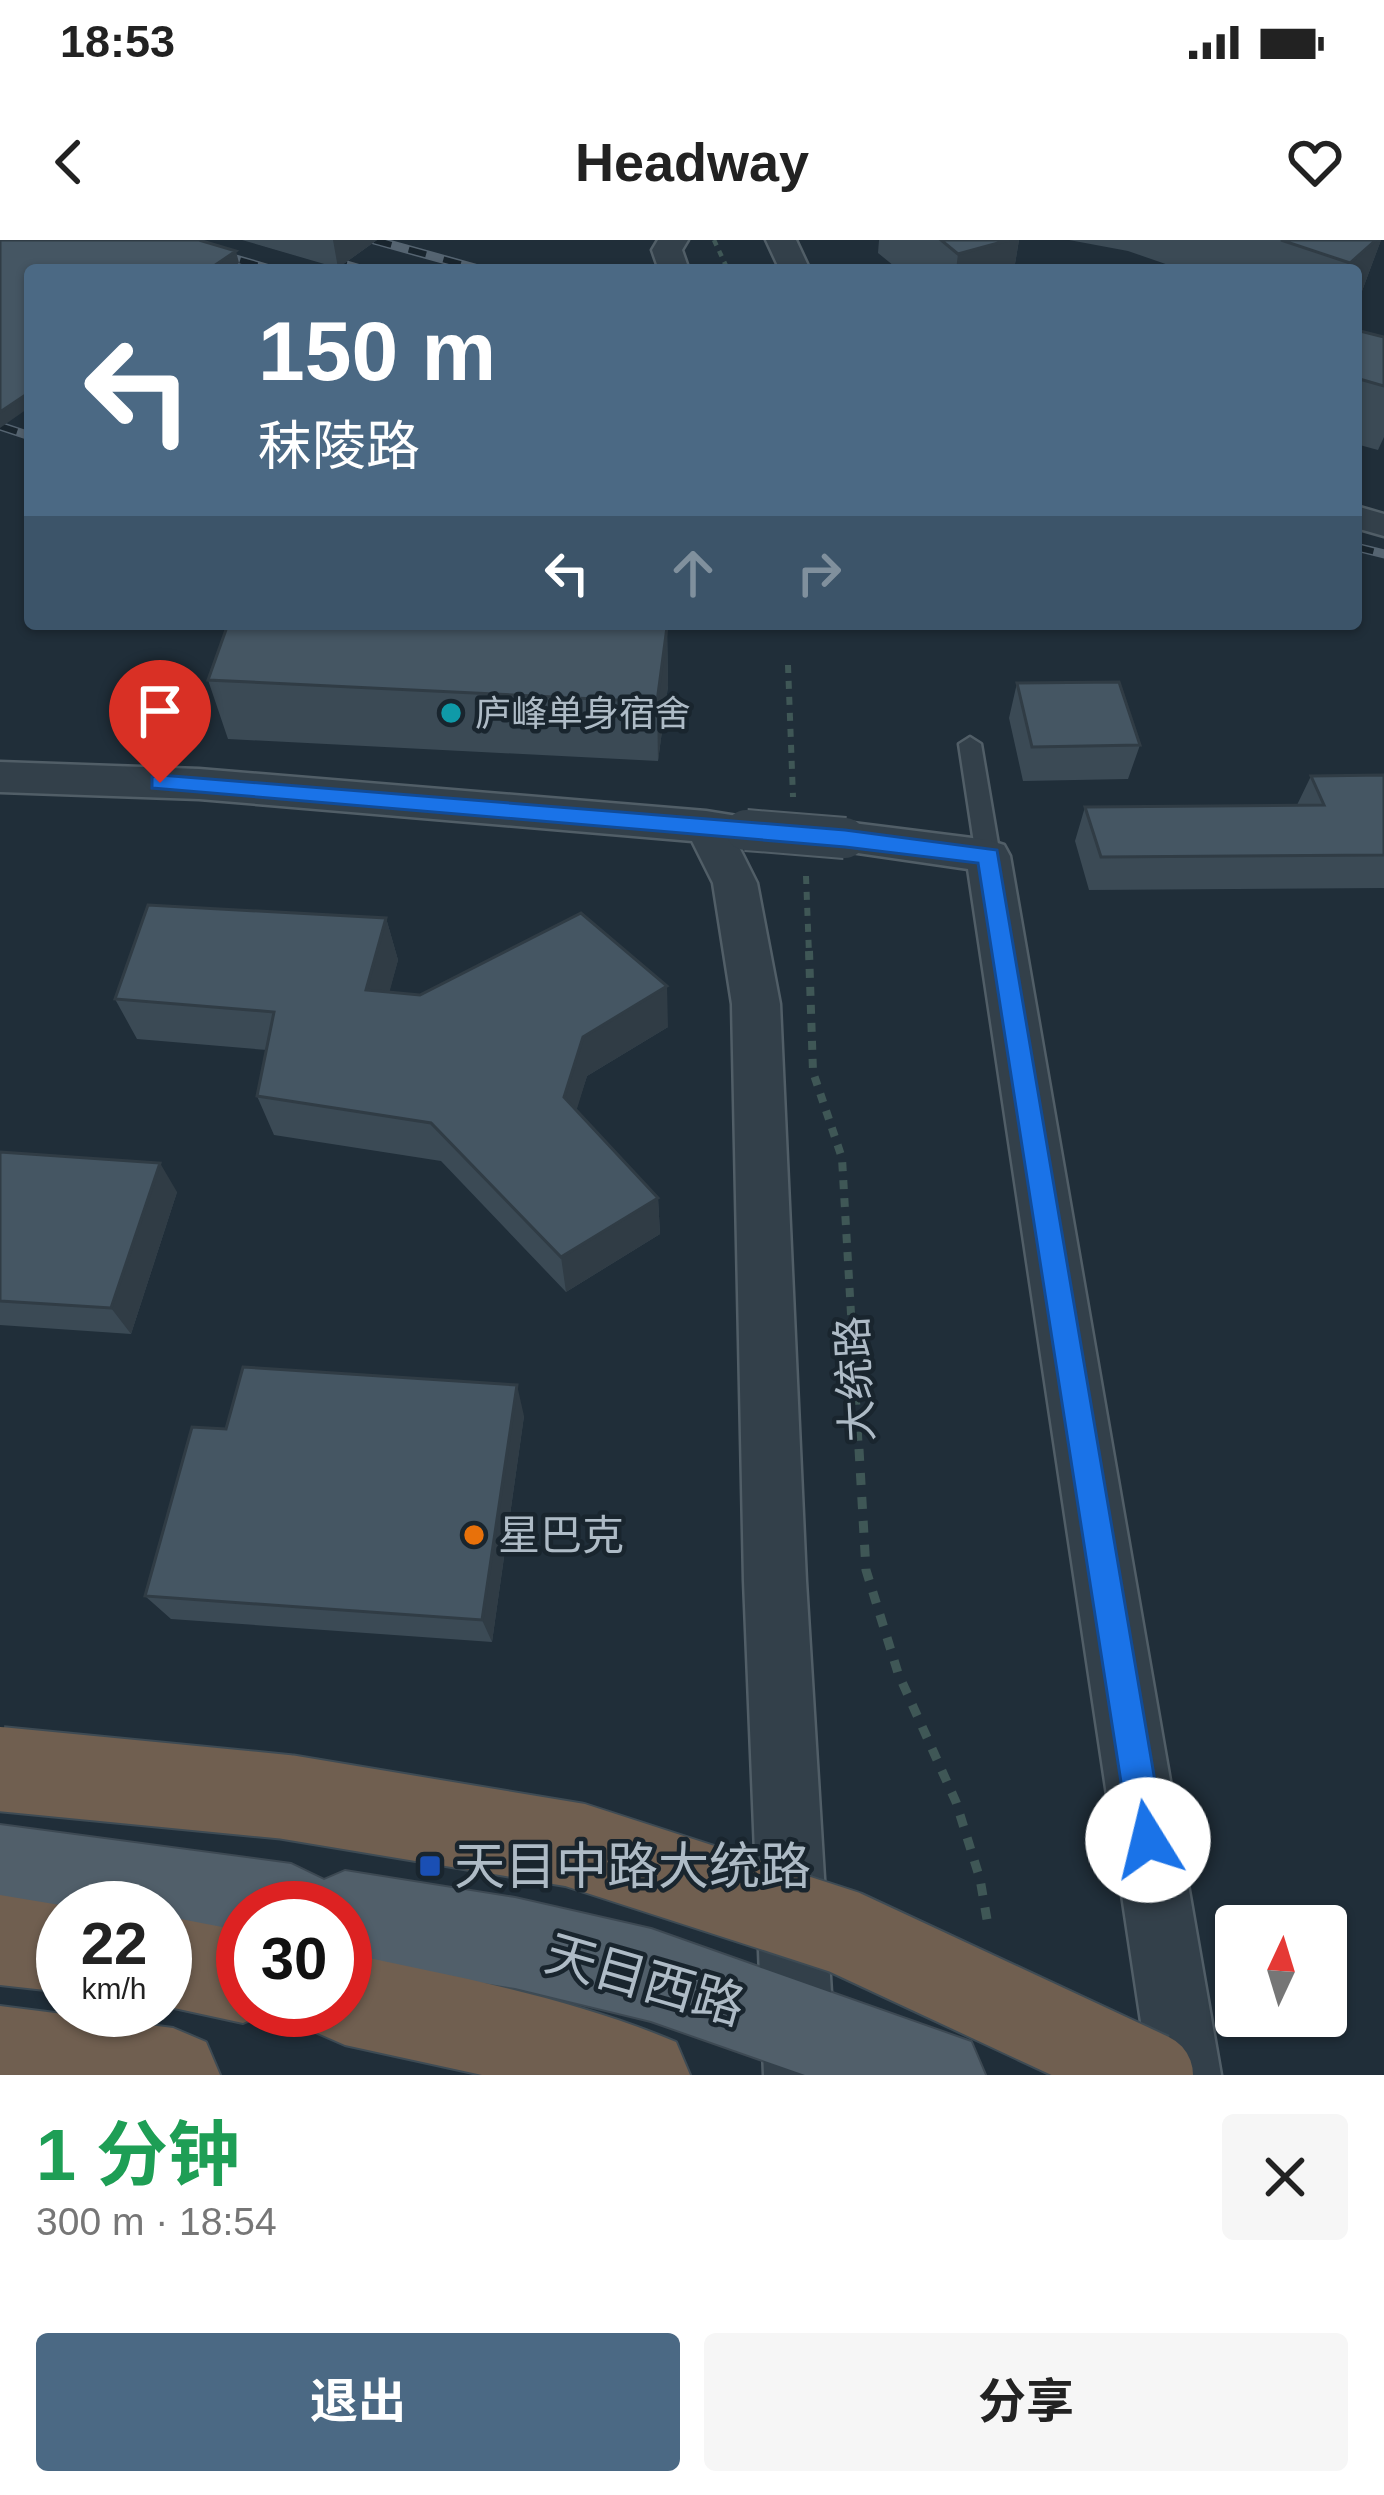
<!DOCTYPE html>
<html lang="zh">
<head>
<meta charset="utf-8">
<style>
  body { margin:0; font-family:Arial,"Noto Sans SC",sans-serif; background:#f6f6f6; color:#222; height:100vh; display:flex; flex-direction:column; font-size:45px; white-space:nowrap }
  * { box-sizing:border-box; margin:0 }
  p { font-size:39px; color:#767676 }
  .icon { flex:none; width:66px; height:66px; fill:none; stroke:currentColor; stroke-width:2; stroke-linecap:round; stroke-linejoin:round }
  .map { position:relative; height:1835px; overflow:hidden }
  .sheet { display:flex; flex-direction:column; background:#fff; flex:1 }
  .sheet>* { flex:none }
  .top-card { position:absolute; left:24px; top:24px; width:1338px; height:366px; border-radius:12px; box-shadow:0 3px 9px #0004; background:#4b6984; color:#fff; overflow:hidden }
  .needle { width:78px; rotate:4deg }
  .controls { position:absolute; left:1215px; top:1665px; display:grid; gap:24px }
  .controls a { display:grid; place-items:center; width:132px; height:132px; border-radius:12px; background:#fff; box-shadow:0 3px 9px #0004; font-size:60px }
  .speed { position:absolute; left:36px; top:1641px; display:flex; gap:24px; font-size:60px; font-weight:700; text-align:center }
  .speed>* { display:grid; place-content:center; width:156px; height:156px; border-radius:50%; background:#fff; box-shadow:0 3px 9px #0004; line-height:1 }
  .speed small { font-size:30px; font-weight:400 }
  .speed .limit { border:18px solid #d22; background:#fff; color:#111 }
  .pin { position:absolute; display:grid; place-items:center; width:102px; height:102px; color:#fff; margin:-123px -51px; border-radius:50% 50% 50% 0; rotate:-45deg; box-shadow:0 0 12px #0007 }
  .pin .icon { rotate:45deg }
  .me { position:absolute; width:132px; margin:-66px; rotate:351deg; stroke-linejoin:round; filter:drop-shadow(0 0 9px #0008) }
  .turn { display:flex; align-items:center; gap:42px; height:252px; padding:0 36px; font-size:54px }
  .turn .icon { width:156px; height:156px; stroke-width:2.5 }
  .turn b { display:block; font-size:84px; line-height:102px }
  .lanes { display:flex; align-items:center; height:114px; padding:0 36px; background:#0003; justify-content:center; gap:60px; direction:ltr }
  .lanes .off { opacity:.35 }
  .round { display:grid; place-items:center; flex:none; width:126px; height:126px; border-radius:12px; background:#f6f6f6 }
  .head { display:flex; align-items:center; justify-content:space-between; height:204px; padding:0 36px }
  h1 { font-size:72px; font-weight:700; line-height:90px; color:#1e9e55 }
  .button { display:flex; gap:24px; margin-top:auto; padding:24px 36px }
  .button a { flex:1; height:138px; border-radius:12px; background:#4b6984; color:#fff; font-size:48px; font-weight:700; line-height:138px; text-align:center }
  .button a+a { background:#f6f6f6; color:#222 }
  .status { display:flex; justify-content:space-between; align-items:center; height:84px; padding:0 60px; background:#fff; direction:ltr }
  .status svg { height:33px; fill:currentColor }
  header { display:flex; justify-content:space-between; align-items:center; height:156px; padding:0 36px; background:#fff; font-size:54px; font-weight:700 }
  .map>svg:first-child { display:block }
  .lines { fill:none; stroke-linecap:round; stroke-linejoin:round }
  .lane-casing { stroke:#515e67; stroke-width:5 }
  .street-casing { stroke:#515e67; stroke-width:5 }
  .primary-casing { stroke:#3d4953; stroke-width:4 }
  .highway-casing { stroke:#3e4b54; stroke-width:4 }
  .path-far3 { stroke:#3f5756; stroke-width:4.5; stroke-dasharray:6 6; stroke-linecap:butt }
  .path-far2 { stroke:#3f5756; stroke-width:6; stroke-dasharray:8 8; stroke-linecap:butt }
  .path-far1 { stroke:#3f5756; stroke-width:8; stroke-dasharray:9 9; stroke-linecap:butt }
  .path { stroke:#3f5756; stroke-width:9; stroke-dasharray:12 12; stroke-linecap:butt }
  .lane { fill:#33404a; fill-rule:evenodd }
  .street { fill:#33404a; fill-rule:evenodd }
  .primary { fill:#515f6a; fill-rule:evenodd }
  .highway { fill:#705f50; fill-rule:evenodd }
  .rail-casing { stroke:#556471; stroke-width:9 }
  .rail { stroke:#19252e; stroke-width:6; stroke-dasharray:18; stroke-linecap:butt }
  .street-bridge-casing { stroke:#515e67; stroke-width:44; stroke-linecap:butt }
  .highway-bridge-casing { stroke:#3e4b54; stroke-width:88; stroke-linecap:butt }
  .street-bridge { stroke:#33404a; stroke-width:40 }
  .highway-bridge { stroke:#705f50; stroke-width:84 }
  .wall { fill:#3b4a55 }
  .shaded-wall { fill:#303c45 }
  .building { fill:#455663; stroke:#303c45; stroke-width:3 }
  .route { fill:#1a73e8; stroke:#114b97; stroke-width:3 }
  .culture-dot { fill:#0f9aa8; stroke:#19252e; stroke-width:4.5 }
  .food-dot { fill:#e8710a; stroke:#19252e; stroke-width:4.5 }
  .transit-dot { fill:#1a4fb4; stroke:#19252e; stroke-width:4.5 }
  .labels { text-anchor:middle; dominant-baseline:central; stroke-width:9; stroke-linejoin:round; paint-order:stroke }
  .far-poi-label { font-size:36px; fill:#aebbc6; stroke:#19252e; text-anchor:start }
  .street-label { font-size:42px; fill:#aebbc6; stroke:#19252e }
  .poi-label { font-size:42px; fill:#aebbc6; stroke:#19252e; text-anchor:start }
  .near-poi-label { font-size:51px; fill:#aebbc6; stroke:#19252e; text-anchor:start }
  .near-street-label { font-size:51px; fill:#aebbc6; stroke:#19252e }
</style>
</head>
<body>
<div class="status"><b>18:53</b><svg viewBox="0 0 49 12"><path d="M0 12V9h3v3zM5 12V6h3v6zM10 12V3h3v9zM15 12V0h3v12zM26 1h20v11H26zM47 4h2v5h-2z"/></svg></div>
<header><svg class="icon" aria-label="back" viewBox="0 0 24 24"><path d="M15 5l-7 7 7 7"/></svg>Headway<svg class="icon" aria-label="heart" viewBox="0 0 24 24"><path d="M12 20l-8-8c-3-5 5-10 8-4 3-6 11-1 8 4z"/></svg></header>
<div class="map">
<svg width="1384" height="1835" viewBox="0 0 1384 1835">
  <rect width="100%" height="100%" fill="#202e39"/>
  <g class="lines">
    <g class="lane-casing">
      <path id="lane" d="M970,497L981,504L1000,616L988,624L976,616L959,504Z"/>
    </g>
    <g class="street-casing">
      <path id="street" d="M658,0H688L682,10L689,30H659L652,10Z
        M766,0H796L810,30H780Z
        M1356,266L1384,274V296L1356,288Z
        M0,522L199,529L706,571L756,579L763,590L756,601L738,605L757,643L780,764L806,1341L836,1835H764L744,1341L732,764L713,643L692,601L199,559L0,552Z
        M845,582L988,600L1004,605L1010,616L1221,1835H1149L968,629L830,609L823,598L830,587Z"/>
    </g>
    <g class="primary-casing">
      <path id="primary" d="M0,1585L291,1624L324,1640L345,1631L515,1658L651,1689L971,1802L985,1835H805L651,1781L515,1748L345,1721V1668H243V1706L165,1695V1668H63V1681L0,1673Z"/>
    </g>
    <g class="highway-casing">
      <path id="highway" d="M0,1655L78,1668H63V1752L0,1745Z
        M165,1676L243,1691V1770H273L243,1783L165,1766Z
        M345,1713C458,1737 569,1757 676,1802L690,1835H482L345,1805L313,1791L304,1770H345Z
        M0,1766L173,1788L206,1802L220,1835H0Z"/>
    </g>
    <path class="path-far3" d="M714,0L728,30"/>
    <path class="path-far2" d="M788,425L793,557
      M806,636L809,714"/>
    <path class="path-far1" d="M809,711L813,832L842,918L859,1212"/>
    <path class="path" d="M859,1209L866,1330L898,1433L956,1562L980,1639L989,1691"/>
    <use href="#lane" class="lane"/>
    <use href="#street" class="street"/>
    <use href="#primary" class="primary"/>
    <use href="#highway" class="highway"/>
    <g class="rail-casing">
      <path id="rail" d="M171,0L273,30
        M260,0L364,30
        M374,0L482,30
        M0,186L30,196
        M1356,307L1384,314"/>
    </g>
    <use href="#rail" class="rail"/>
    <g class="street-bridge-casing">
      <path id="street-bridge" d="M746,590L845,598"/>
    </g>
    <g class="highway-bridge-casing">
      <path id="highway-bridge" d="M0,1529L287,1557L575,1605L844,1692L1151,1835"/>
    </g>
    <use href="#street-bridge" class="street-bridge"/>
    <use href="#highway-bridge" class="highway-bridge"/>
  </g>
  <path class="wall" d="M242,0H377L338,28Z
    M879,0H1019L1014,30H899L878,13Z
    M1069,0H1381L1362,51L1356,30H1183L1128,11Z
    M1356,90L1384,97V197L1378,210L1356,204Z
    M667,387L668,446L658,521L228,499L208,440Z
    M1017,443L1140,505L1128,539L1023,541L1009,478Z
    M1384,535V648L1089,650L1075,601L1085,567L1297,565L1311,536Z
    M386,678L398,720L389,752L668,787L587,836L576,870L658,958L660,994L566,1052L441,921L274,895L257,856L267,810L137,799L115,759Z
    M0,912L177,952L131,1094L0,1085Z
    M524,1176L492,1402L171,1379L145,1356L226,1189Z"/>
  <path class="shaded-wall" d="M333,0H377L338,28Z
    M1009,0H1019L1014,30H956L958,14Z
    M1376,0H1381L1362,51L1356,56V30H1347L1350,23Z
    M236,11L239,23L229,30H208Z
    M30,152V167L0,188V172Z
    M667,387L668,446L658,521L657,462Z
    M386,678L398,720L379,791L366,750Z
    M667,746L668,787L587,836L569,895L564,857L583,797Z
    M160,923L177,952L131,1094L111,1068Z
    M658,958L660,994L566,1052L561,1017Z
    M517,1145L524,1176L492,1402L482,1380Z"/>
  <path class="building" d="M0,0H199L236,11L208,30H30V152L0,172Z
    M941,0H1009L958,14Z
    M1281,0H1376L1350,23Z
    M1356,90L1384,97V146L1356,138Z
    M228,384H636L667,387L657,462L208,440Z
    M1119,442L1140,505L1032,507L1017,443Z
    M1384,535V615L1101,617L1085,567L1324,565L1311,536Z
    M148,665L386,678L366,750L420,755L581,673L667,746L583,797L564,857L658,958L561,1017L431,883L257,856L274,772L115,759Z
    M0,912L160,923L111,1068L0,1061Z
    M243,1127L517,1145L482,1380L145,1356L192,1187L226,1189Z"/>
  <path class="route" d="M160,535L845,590L997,610L1165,1600L1160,1613L1148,1618L1135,1613L1130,1600L978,623L845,607L152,548V537Z"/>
  <circle class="culture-dot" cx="451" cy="473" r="12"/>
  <circle class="food-dot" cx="474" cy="1295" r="12"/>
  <rect class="transit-dot" x="418" y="1614" width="24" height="24" rx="6"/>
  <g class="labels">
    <g class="far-poi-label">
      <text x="475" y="473">庐峰单身宿舍</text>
    </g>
    <g class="street-label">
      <text transform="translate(855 1139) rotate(-93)">大统路</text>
    </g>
    <g class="poi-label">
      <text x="498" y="1295">星巴克</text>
    </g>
    <g class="near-poi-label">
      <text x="454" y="1626">天目中路大统路</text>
    </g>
    <g class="near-street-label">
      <text transform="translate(645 1740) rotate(16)">天目西路</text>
    </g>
  </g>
</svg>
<div class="controls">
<a><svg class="needle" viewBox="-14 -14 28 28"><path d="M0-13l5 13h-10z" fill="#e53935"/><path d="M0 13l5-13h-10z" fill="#767676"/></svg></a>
</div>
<div class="speed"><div>22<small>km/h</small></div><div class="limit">30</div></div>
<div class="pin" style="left:160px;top:543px;background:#d93025"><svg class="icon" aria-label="arrive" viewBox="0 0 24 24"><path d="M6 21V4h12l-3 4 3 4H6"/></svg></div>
<svg class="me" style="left:1148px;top:1600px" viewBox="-20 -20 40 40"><circle r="19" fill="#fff"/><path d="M0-13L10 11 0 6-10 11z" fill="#1a73e8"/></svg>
<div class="top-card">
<div class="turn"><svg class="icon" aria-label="left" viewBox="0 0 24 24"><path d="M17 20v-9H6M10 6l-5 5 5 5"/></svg><div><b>150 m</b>秣陵路</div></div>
<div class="lanes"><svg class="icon" aria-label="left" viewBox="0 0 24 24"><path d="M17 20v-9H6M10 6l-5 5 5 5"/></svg><svg class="icon off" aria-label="ahead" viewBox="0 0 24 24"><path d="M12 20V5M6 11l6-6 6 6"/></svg><svg class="icon off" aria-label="right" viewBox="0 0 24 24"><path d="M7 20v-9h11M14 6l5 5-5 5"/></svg></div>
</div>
</div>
<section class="sheet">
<div class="head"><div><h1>1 分钟</h1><p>300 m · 18:54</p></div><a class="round"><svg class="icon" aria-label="close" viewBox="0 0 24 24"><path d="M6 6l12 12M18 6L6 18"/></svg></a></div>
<div class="button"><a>退出</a><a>分享</a></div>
</section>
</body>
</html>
